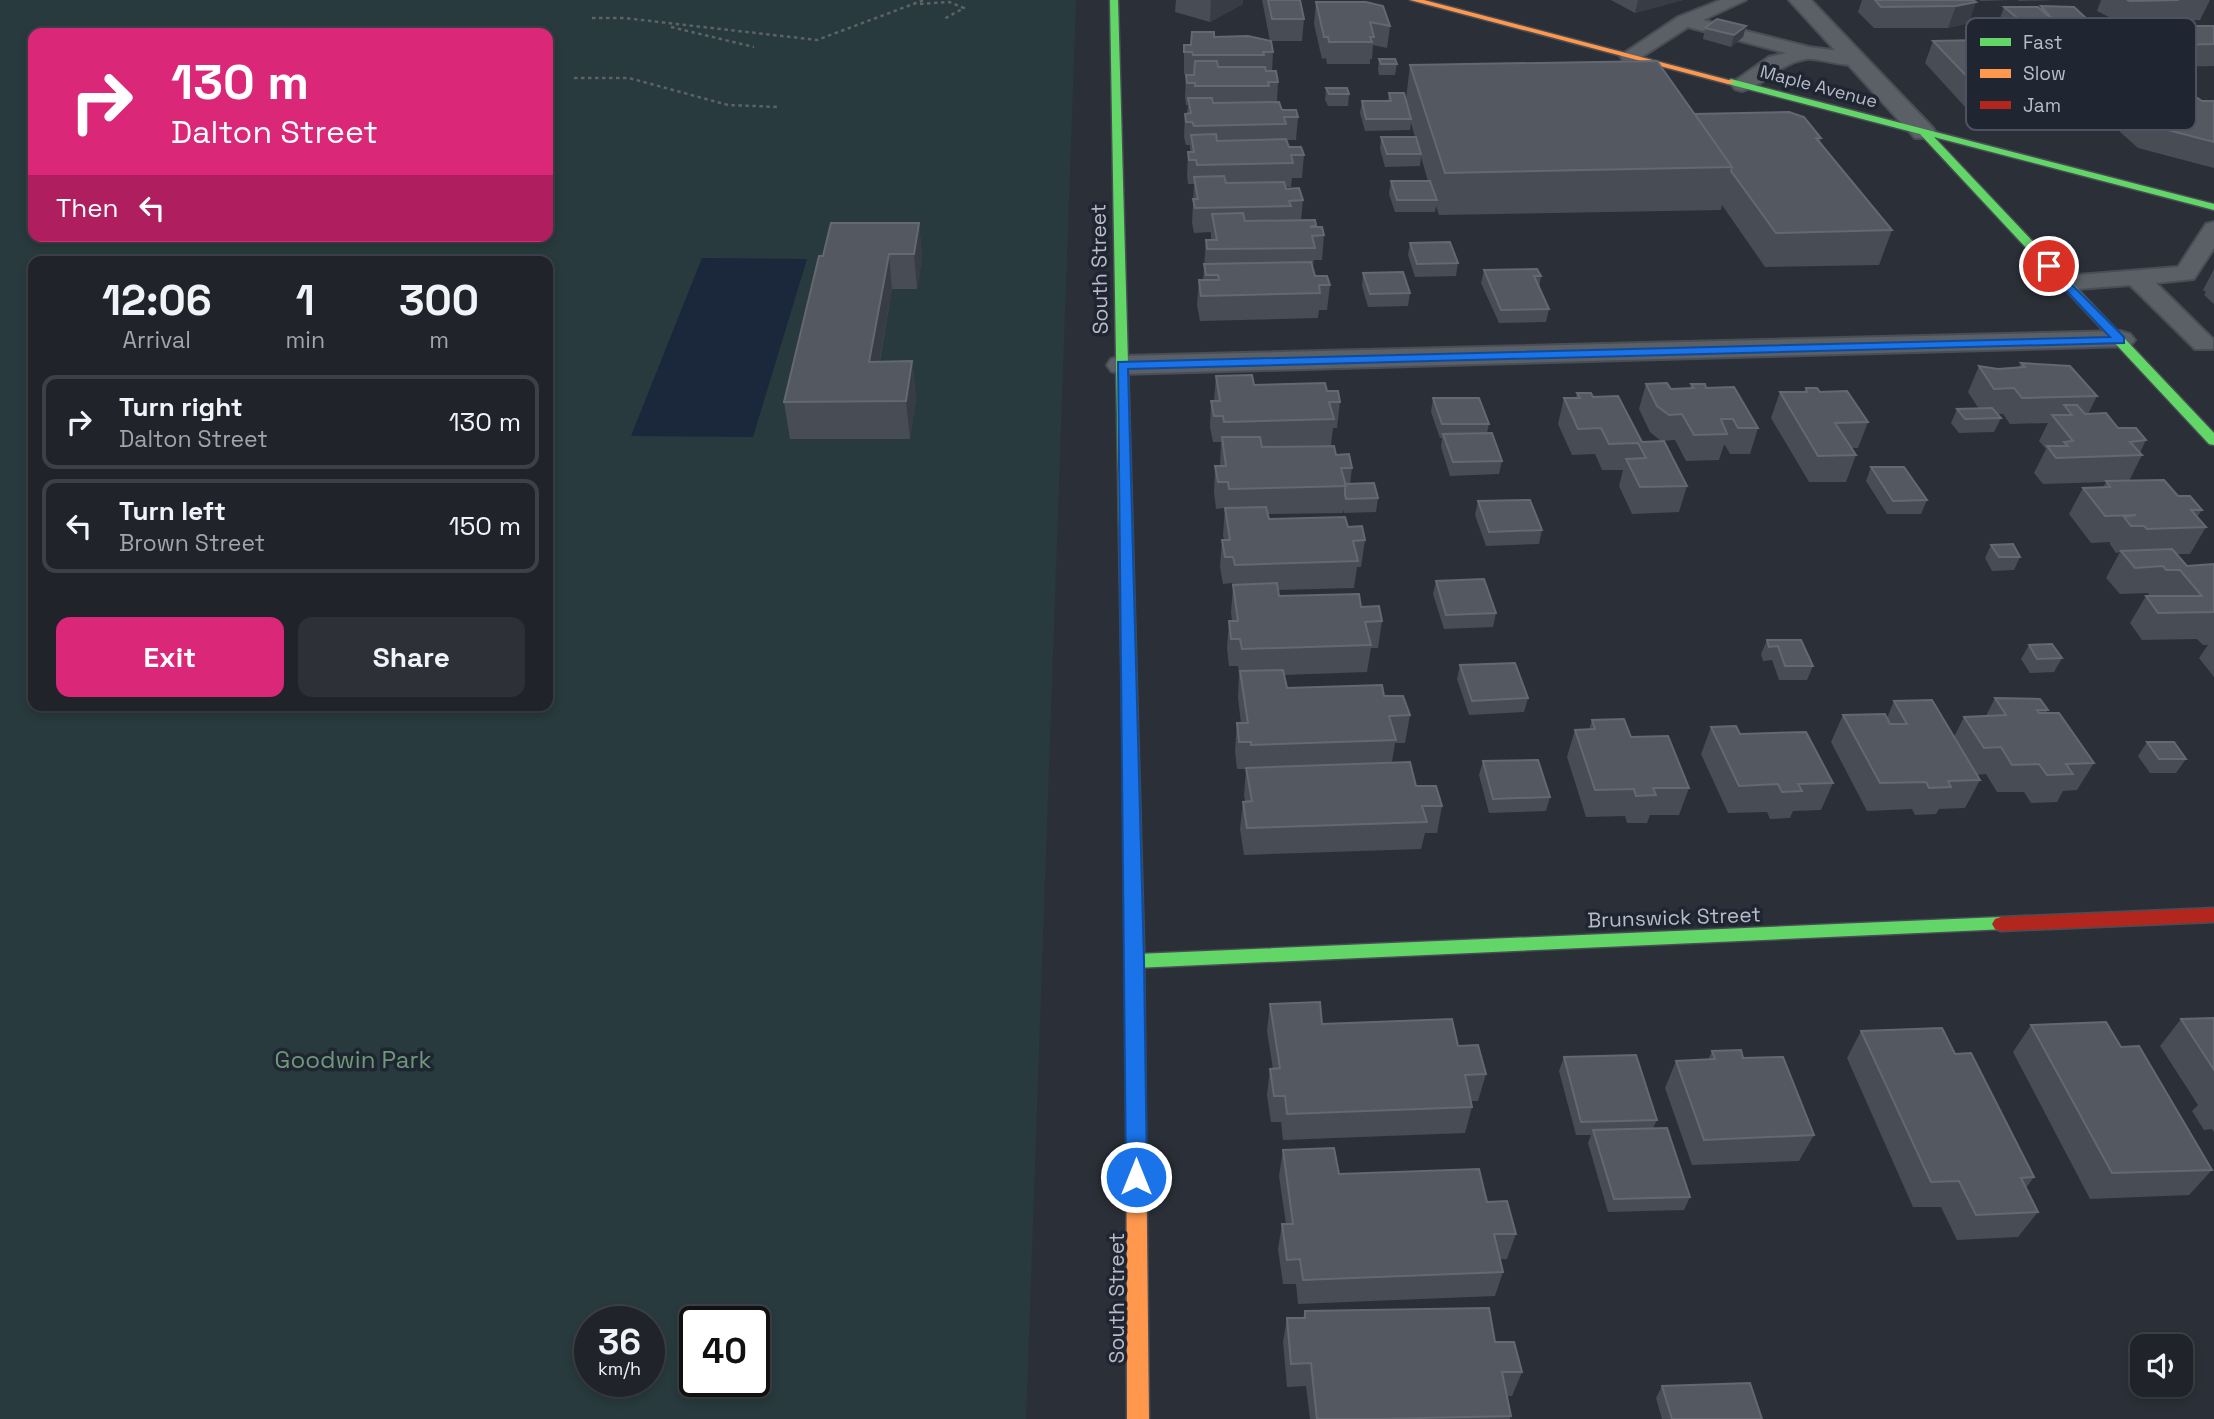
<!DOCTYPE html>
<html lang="en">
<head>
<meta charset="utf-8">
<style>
  body { margin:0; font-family:"Space Grotesk",sans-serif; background:#2d3036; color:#f1f3f6; height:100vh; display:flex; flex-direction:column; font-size:26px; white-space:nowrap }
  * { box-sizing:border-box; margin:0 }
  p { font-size:23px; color:#a2a4a8 }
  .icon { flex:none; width:38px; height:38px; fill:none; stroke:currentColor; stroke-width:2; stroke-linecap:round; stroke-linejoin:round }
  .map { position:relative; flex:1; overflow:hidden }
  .panel { position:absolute; left:28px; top:256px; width:525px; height:455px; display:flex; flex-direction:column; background:#20242a; border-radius:14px; box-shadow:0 4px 10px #0003,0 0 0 2px #3d4147 }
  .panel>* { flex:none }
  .top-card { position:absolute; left:28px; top:28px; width:525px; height:214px; border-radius:14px; box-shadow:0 4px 10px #0003,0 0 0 2px #3d4147; background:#db2777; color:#fff; overflow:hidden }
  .fabs { position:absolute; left:2130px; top:1334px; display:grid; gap:14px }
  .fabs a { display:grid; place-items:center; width:63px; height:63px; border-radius:14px; background:#20242a; box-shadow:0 4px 10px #0003,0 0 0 2px #3d4147; font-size:35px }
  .speed { position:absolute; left:574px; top:1306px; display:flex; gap:14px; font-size:35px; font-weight:700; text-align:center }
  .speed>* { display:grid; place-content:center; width:91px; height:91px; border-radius:50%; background:#20242a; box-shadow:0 4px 10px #0003,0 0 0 2px #3d4147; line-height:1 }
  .speed small { font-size:18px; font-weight:400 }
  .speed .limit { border:4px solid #111; border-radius:10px; background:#fff; color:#111 }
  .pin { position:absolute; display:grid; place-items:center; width:60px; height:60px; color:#fff; margin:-30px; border:4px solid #fff; border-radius:50%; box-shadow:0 2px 7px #0007 }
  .me { position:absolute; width:77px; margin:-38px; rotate:0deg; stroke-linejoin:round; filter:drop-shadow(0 0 5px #0008) }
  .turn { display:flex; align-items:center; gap:24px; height:147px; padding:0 28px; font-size:32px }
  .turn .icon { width:91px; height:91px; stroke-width:2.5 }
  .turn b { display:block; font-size:49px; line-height:60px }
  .then { display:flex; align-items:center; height:66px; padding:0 28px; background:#0003; gap:14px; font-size:26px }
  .eta { display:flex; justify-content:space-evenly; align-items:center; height:119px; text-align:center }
  .eta b { font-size:42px; font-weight:700; line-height:49px }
  .cta { display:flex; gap:14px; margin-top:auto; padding:14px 28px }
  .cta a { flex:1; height:80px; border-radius:14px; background:#db2777; color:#fff; font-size:28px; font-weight:700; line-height:80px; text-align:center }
  .cta a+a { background:#2d3036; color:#f1f3f6 }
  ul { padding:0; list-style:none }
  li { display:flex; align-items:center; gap:21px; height:94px; margin:0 14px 10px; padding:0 14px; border:4px solid #3d4147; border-radius:14px }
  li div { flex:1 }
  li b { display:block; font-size:26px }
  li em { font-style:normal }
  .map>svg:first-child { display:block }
  .green { fill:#283a3d; fill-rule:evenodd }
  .water { fill:#1b273b }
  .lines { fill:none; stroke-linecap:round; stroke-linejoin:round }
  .lane-casing { stroke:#494d55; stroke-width:4 }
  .street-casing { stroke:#494d55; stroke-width:4 }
  .fast-casing { stroke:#494d55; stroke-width:3 }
  .slow-casing { stroke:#494d55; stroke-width:3 }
  .jam-casing { stroke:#494d55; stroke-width:3 }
  .path { stroke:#5e6267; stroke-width:2.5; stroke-dasharray:3.5 3.5; stroke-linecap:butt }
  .lane { fill:#5b5f66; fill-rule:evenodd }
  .street { fill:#5b5f66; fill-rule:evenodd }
  .fast { fill:#63d668; fill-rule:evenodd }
  .slow { fill:#ff974d; fill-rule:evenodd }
  .jam { fill:#b3261e; fill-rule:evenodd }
  .wall { fill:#484c55 }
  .shaded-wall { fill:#383c44 }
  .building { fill:#545861; stroke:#636871; stroke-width:2 }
  .route { fill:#1a73e8; stroke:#114b97; stroke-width:2 }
  .labels { text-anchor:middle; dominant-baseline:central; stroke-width:7; stroke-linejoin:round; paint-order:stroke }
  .far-street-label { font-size:18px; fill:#b6bcc8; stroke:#1f2632 }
  .street-label { font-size:21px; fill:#b6bcc8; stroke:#1f2632 }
  .near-park-label { font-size:24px; fill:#6e9879; stroke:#1f2632 }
  .key { fill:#1f2632; stroke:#4c535f; stroke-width:2 }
  .key-label { font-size:19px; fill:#b6bcc8 }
</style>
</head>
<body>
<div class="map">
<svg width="2214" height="1419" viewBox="0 0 2214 1419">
  <rect width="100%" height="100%" fill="#2b3038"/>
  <path class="green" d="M0,0H1076L1026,1419H0ZM33,33H548V236H33ZM33,261H548V705H33ZM590,1321H649V1381H590ZM695,1321H754V1381H695Z"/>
  <path class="water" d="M702,258L807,259L753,437L631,436Z"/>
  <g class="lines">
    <g class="lane-casing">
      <path id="lane" d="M1721,0H1746L1703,20L1809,47L1855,53L1865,59C1853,73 1822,57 1806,59C1778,64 1766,85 1742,91L1735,89L1732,85L1735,81L1769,57L1786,53L1688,27L1637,60H1623L1620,56L1678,17Z
        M2214,222V248L2194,279L2156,283L2213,339V349H2195L2130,285L2065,290L2056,288L2053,283L2056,278L2065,276L2178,267L2206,224Z"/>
    </g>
    <g class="street-casing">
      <path id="street" d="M1789,0H1811L1933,128L1936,133L1933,138H1915Z
        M2120,331L2130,334L2135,340L2130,346L1122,374L1111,371L1107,365L1111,359L1122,356Z"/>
    </g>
    <g class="fast-casing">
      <path id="fast" d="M1110,0H1118L1144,947L1137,954L2001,917L2007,919L2010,924L2007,929L1135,968L1129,966L1126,961L1129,956L1134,954L1129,952L1126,947Z
        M1731,79L2214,204V210L1934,137L2214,433V445L2209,444L1920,134L1728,84L1726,82Z"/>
    </g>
    <g class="slow-casing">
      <path id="slow" d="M1410,0H1424L1736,82L1728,84Z
        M1135,940L1141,942L1144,947L1149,1419H1127L1126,947L1129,942Z"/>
    </g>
    <g class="jam-casing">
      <path id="jam" d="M2214,908V922L2001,931L1995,929L1992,924L1995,919L2001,917Z"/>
    </g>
    <path class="path" d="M920,4L949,2L964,8L944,19
      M592,18H624L817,40L924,0
      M671,27L754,47
      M574,78H629L728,105L779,107"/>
    <use href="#lane" class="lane"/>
    <use href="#street" class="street"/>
    <use href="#fast" class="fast"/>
    <use href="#slow" class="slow"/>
    <use href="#jam" class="jam"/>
  </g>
  <path class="wall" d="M1176,0H1243V4L1210,22L1175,12Z
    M1262,0H1300L1304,19L1302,41H1270L1273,52L1272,71L1278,82L1277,102L1282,110L1298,117L1296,140H1287L1289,147L1304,155L1302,178H1292L1291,187H1286V189L1303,200L1301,221L1316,225V227L1324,235L1322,260H1314L1313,268L1315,276L1330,285L1327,310H1319L1318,318L1200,321L1197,305L1199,280H1203L1206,240H1211V232L1194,233L1192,223L1194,184H1188L1187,175L1188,152H1190V145H1186L1184,137L1185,114L1187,113L1188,105H1186L1185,97L1186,75H1191L1184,74V45H1191L1214,37L1270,41Z
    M1611,0H1683L1635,13Z
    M1862,0H1973L1969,23L1948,28H1874L1858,12Z
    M1979,0H2012L1981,1Z
    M2018,0H2054L2019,1Z
    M2101,0H2210L2200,20L2121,23L2097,11Z
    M1316,2L1390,26L1387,48L1373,45L1372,59H1370V64H1327L1326,58L1322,59L1314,24Z
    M2041,6L2101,32L2096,43L2103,49L2093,71L2035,72L2042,77L2032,100H2015L2013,107L1966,108L1925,63L1933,41L1976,40L1982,23L2005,22L2000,18L2004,7L2040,9Z
    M1746,26L1743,37L1731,47L1703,39L1705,28Z
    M2153,26H2214V66L2168,67L2144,48Z
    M1379,59L1397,64L1395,75H1379L1378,70Z
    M1410,65L1695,114L1821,138L1820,143L1892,230L1879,265L1765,267L1722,205L1721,210L1439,215L1436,206L1435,212H1395L1389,194L1391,181H1428L1421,157L1420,166L1385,167L1380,149L1381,137H1415L1411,123L1410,130L1365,131L1360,113L1362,101H1388L1389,93L1406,99Z
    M1326,88L1349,94L1348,106H1328L1325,100Z
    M2119,99L2214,101V168L2138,148L2109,122Z
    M919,223L922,258L917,289H892L880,361H912L916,398L910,439H790L784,402L823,256Z
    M1410,243L1458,263L1456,276L1415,277L1408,255Z
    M2214,269V304L2204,295L2206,292L2203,290Z
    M1484,270L1541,276L1539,288L1549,309L1546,322L1499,323L1481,283Z
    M1363,273L1410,293L1408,306L1368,307L1362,286Z
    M2021,363L2097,396L2088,414L2146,440L2140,453L2142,455L2129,481L2178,496L2202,510L2197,517L2206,527L2190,554H2177L2187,566L2214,564V677L2199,658L2208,645H2203L2197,639L2142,640L2130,623L2146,596H2150L2148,593L2120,594L2106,578L2120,552L2116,553L2110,544V542L2091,543L2069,514L2083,488L2103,487L2106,482L2043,484L2034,473L2046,449L2039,441L2048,423L2010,424L2003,414H1997L2001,418L1994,432L1959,433L1951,423L1957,409H1979L1968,392L1979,366L1998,369L2019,367Z
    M1216,376L1254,385L1327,391L1340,402L1337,428H1333L1331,445L1262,447L1336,455L1352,468L1350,484L1378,498L1376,512L1344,513L1343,509V513L1268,514L1269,519L1348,527L1365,540L1361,567H1357L1354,588L1278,590L1279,596L1361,607L1382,621L1378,648H1371L1367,672L1284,675L1287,688L1384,696L1410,715L1405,743H1395L1392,762L1416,786L1442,806L1437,833H1425L1421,849L1244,855L1240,829L1243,802L1245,801L1244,795L1246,769H1237L1235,751L1237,723H1241L1238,698L1239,673L1238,666H1229L1227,648L1229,621H1232L1231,612L1233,588L1232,583L1223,584L1220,567L1222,540H1224L1223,535L1225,508L1216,509L1214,492L1215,466H1220L1221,442H1213L1210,427L1211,401H1214Z
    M1646,384L1671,389L1690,388L1691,384L1706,388L1758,428L1750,454H1730L1725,445H1724L1719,460L1686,461L1675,440L1661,441L1650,432L1639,409Z
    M1806,388L1820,392L1868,422L1858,448H1852L1856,455L1846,482H1809L1771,418L1780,392H1804Z
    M1577,393L1593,397L1687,486L1679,512L1632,514L1619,486L1623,470H1602L1595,454L1572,455L1558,424L1564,398H1576Z
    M1433,398L1489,424L1487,433L1502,461L1499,474L1450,476L1441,447L1442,438H1440L1431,412Z
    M1871,467L1927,500L1921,514H1887L1866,481Z
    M1478,501L1542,530L1539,544L1486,546L1475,515Z
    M1991,545L2020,557L2014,570L1992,571L1985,558Z
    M1436,581L1496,613L1493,627L1444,629L1433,594Z
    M1767,640L1813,666L1807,680H1779L1772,660L1763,661L1761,654Z
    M2029,645L2062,658L2054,672L2030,673L2021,659Z
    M1460,665L1528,698L1524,712L1469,715L1457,679Z
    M1995,698L2048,710L2046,713L2094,763L2077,790L2063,791L2057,802L2031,803L2024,792H1997L1986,774L1976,775L1980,780L1965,808L1939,809L1936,814L1915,815L1912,809L1867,811L1831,742L1843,715L1887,718L1894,701L1954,737L1964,717L1986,716Z
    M1592,720L1631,737L1689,788L1679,815H1650L1647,823H1627L1625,816L1586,817L1567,757L1575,730H1589Z
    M1711,727L1740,734L1833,783L1821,810L1793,811L1790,818L1770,819L1767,812L1728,813L1701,754Z
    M2147,742L2186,759L2176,773H2150L2138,756Z
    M1483,761L1550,797L1546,811L1489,813L1479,775Z
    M1270,1004L1322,1024L1458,1046L1486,1074L1478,1101H1471L1472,1107L1465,1133L1283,1140L1281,1122H1271L1267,1095L1270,1069H1273L1267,1031Z
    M2214,1018V1132L2212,1129L2204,1130L2192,1111L2198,1105L2160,1046L2181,1019Z
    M2031,1025L2121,1047L2212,1170L2189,1195L2090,1199L2013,1052Z
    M1861,1031L1955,1054L2034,1177L2026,1188L2038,1212L2018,1237L1957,1240L1941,1207H1913L1847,1058Z
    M1712,1051L1743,1058L1814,1135L1799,1161L1692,1165L1665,1088L1676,1061L1708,1060Z
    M1564,1057L1657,1120L1653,1128L1690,1197L1684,1210L1608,1212L1588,1143L1591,1135H1576L1559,1071Z
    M1283,1150L1339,1174L1487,1202L1516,1234L1507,1259H1500L1503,1272L1495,1296L1298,1304L1296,1284H1283L1278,1249L1282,1224H1286L1279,1176Z
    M1305,1311L1495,1342L1522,1372L1512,1396H1507L1511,1416L1510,1419H1310L1306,1386L1287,1387L1283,1342L1287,1318H1303Z
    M1662,1386L1762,1419H1662L1656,1398Z"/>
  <path class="shaded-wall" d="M1211,0H1243V4L1210,22Z
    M1638,0H1683L1635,13Z
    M1976,2L1969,23L1948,28L1956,6Z
    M1746,26L1743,37L1731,47L1734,35Z
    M919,223L922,258L917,289L914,254Z
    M889,254L892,289L873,398L869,362Z
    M912,361L916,398L910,439L906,401Z"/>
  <path class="building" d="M1268,0H1300L1304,19H1272Z
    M1875,0H1973L1976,2L1956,6L1881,7Z
    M2127,0H2179L2130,1Z
    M1316,2H1366L1383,6L1390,26L1370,22L1374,37H1370L1372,42H1329L1328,37H1324Z
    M2041,6L2074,7L2101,32H2082L2066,20L2021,21L2004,7H2038L2053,20Z
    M1717,19L1746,26L1734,35L1705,28Z
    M2066,20L2103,49L2011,51L2042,77L2015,78L2022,84L1975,85L1933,41L1983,40L1989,45L2003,44L2007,48L1982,23Z
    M2153,26H2214V44L2178,45Z
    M1192,32H1214V37L1248,36L1271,41L1273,52H1263L1264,55H1193L1192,52H1184V45H1191Z
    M1379,59H1395L1397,64H1381Z
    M1195,61H1217L1218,67H1265L1266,71H1276L1278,82H1268L1269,86H1195V83H1187L1186,75H1194Z
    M1657,61L1732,167L1445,173L1410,65Z
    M1326,88H1347L1349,94H1329Z
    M1389,93H1404L1411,119H1366L1362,101H1391Z
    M2196,97L2202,101H2214V142L2149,125L2119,99Z
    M1188,98H1212L1213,103L1279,102L1282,110H1296L1298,117H1284L1286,124L1194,126L1192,122H1186L1185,114L1191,113Z
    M1789,112L1804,117L1821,138H1816L1892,230L1776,233L1731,171L1732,167L1695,114Z
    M1216,134L1217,141L1286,139L1289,147H1301L1304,155H1291L1293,163L1197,165L1196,160H1189L1188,152H1194L1191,135Z
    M1381,137H1416L1421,154H1387Z
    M1224,176L1226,183L1284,182L1286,189L1299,188L1303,200L1289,201L1291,206L1195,208L1193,199H1198L1194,177Z
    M1391,181H1430L1437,200H1397Z
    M1243,213L1245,221L1315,220L1316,225L1310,227H1322L1324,235L1312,236L1315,248L1207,249L1206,240H1217L1212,214Z
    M831,223H919L914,254H889L869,362L912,361L906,401L784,402L819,256H823Z
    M1450,242L1458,263L1417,264L1410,243Z
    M1311,262L1315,276H1327L1330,285H1319L1320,293L1201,296L1199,280H1219L1218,275H1206L1204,264Z
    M1537,269L1541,276H1534L1549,309L1501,310L1484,270Z
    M1403,272L1410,293L1370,294L1363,273Z
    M2021,363L2070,366L2097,396L2022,398L2014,388L1994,389L1979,366L1998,369L2025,367Z
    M1252,375L1254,385L1325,383L1327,391H1338L1340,402H1329L1334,419L1224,422L1223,416H1214L1211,401H1220L1216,376Z
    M1667,383L1671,389L1694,388L1691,384H1705L1706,388L1734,387L1758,428H1738L1733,419H1721L1727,434L1694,435L1682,414L1669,415L1657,406L1646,384Z
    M1806,388H1817L1820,392L1847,391L1868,422L1835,423L1856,455L1818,456L1780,392H1807Z
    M1577,393H1591L1593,397L1618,396L1642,442L1664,441L1687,486L1640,487L1626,459L1646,458L1638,443L1609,444L1601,428L1578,429L1564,398H1580Z
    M1433,398H1479L1489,424H1442Z
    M2064,405H2077L2085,414L2106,413L2118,428H2136L2146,440L2130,442L2142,455L2056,458L2047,446H2068L2064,442L2073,441L2052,415H2072Z
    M1992,408L2001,418L1965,419L1957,409Z
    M1492,433L1502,461L1453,462L1443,434Z
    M1222,437H1260L1262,447L1334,446L1336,455L1349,454L1352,468H1341L1346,486L1229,489L1228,482H1218L1215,466H1226Z
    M1871,467H1904L1927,500L1893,501Z
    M2164,480L2178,496H2190L2202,510H2191L2206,527L2147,529L2144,526H2131L2124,517L2136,515L2105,516L2083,488L2110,487L2106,481Z
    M1374,483L1378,498L1346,499L1345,495V484Z
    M1530,500L1542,530L1489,532L1478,501Z
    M1266,507L1269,519L1345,517L1348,527L1362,526L1365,540L1353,541L1358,561L1235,565L1233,557H1225L1222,540H1230L1225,508Z
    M2013,544L2020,557H1999L1991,545Z
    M2172,549L2187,566L2214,564V612L2158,613L2146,596H2202L2180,570H2166L2163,566L2135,568L2121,551Z
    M1484,579L1496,613L1446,615L1436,581Z
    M1277,583L1279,596L1359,594L1361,607L1379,606L1382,621L1365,622L1371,645L1242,649L1240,639H1231L1229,621H1238L1233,585Z
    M1767,640H1801L1813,666H1785L1778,646L1769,647Z
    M2052,644L2062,658L2037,659L2029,645Z
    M1515,663L1528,698L1472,701L1460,665Z
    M1283,670L1287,688L1382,685L1384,696H1403L1410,715L1389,716L1396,740L1251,745V742H1239L1237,723H1248L1240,671Z
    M1995,698L2040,699L2048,710H2037L2039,713H2059L2094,763L2066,764L2073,774L2047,775L2039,764L2012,765L2001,747L1984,748L1964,717L2006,715Z
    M1932,700L1980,780L1948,781L1951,787L1929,788L1926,782L1880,783L1843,715L1885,714L1890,724H1907L1894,701Z
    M1624,719L1631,737L1668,736L1689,788H1653L1656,795L1636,796L1634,789L1595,790L1575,730L1595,729L1592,720Z
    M1736,726L1740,734L1806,732L1833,783L1798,784L1802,791L1782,792L1778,784L1739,786L1711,727Z
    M2147,742H2174L2186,759H2159Z
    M1538,760L1550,797L1493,799L1483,761Z
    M1410,762L1416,786H1436L1442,806H1422L1427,822L1247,828L1243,802L1252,801L1246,768Z
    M1320,1002L1322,1024L1452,1019L1458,1046L1478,1045L1486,1074L1465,1075L1472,1107L1287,1114L1285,1096H1274L1270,1069L1280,1068L1270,1004Z
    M2214,1018V1070L2181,1019Z
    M2106,1022L2121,1047L2139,1046L2212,1170L2112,1173L2031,1025Z
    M1942,1028L1955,1054L1971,1053L2034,1177L2021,1178L2038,1212L1976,1215L1959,1181L1931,1182L1861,1031Z
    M1741,1050L1743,1058L1783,1057L1814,1135L1704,1140L1676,1061L1715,1059L1712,1051Z
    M1636,1055L1657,1120L1581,1122L1564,1057Z
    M1667,1128L1690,1197L1614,1199L1593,1130Z
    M1334,1148L1339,1174L1479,1169L1487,1202L1507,1201L1516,1234H1494L1503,1272L1303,1280L1300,1259L1287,1260L1282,1224H1293L1283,1150Z
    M1489,1308L1495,1342H1514L1522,1372H1502L1511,1416L1378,1419H1317L1311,1363L1291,1364L1287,1318H1305V1311Z
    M1750,1383L1762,1419H1672L1662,1386Z"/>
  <path class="route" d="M2049,262L2124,337V343L1128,369L1144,961L1147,1177L1144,1183L1136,1186L1129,1183L1126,1177L1118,362L2110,337L2045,268V263Z"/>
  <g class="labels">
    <g class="far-street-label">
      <text transform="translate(1819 86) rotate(15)">Maple Avenue</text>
    </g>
    <g class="street-label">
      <text transform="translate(1099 269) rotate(-91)">South Street</text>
      <text transform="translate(1674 917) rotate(-2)">Brunswick Street</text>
      <text transform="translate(1116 1298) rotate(-90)">South Street</text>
    </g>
    <g class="near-park-label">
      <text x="353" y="1059">Goodwin Park</text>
    </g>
  </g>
  <rect x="1966" y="18" width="230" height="112" rx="10" class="key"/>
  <rect x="1980" y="38" width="31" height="8" fill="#63d668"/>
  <rect x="1980" y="69" width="31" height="9" fill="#ff974d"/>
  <rect x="1980" y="101" width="31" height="8" fill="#b3261e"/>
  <g class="key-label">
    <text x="2023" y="49">Fast</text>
    <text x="2023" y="80">Slow</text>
    <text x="2023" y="112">Jam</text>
  </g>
</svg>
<div class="fabs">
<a><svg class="icon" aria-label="sound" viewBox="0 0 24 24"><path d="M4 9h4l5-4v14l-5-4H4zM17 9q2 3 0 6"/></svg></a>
</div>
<div class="speed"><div>36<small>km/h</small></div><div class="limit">40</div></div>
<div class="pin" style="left:2049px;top:266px;background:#d93025"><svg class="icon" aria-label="arrive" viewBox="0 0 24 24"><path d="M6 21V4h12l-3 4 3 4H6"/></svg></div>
<svg class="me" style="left:1136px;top:1177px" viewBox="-20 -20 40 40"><circle r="17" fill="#1a73e8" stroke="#fff" stroke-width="3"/><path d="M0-11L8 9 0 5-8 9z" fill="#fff"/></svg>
<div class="top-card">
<div class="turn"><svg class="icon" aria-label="right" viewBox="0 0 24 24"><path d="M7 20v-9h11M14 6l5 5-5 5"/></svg><div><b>130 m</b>Dalton Street</div></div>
<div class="then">Then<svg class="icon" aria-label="left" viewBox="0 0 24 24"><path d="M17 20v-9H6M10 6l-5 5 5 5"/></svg></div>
</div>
<section class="panel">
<div class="eta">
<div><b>12:06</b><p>Arrival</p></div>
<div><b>1</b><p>min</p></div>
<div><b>300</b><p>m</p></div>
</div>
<ul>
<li><svg class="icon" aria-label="right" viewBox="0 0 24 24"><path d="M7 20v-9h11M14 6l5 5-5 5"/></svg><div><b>Turn right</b><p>Dalton Street</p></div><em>130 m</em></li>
<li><svg class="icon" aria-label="left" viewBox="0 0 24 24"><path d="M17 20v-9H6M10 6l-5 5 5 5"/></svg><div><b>Turn left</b><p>Brown Street</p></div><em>150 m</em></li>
</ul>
<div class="cta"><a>Exit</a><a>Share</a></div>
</section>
</div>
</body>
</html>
